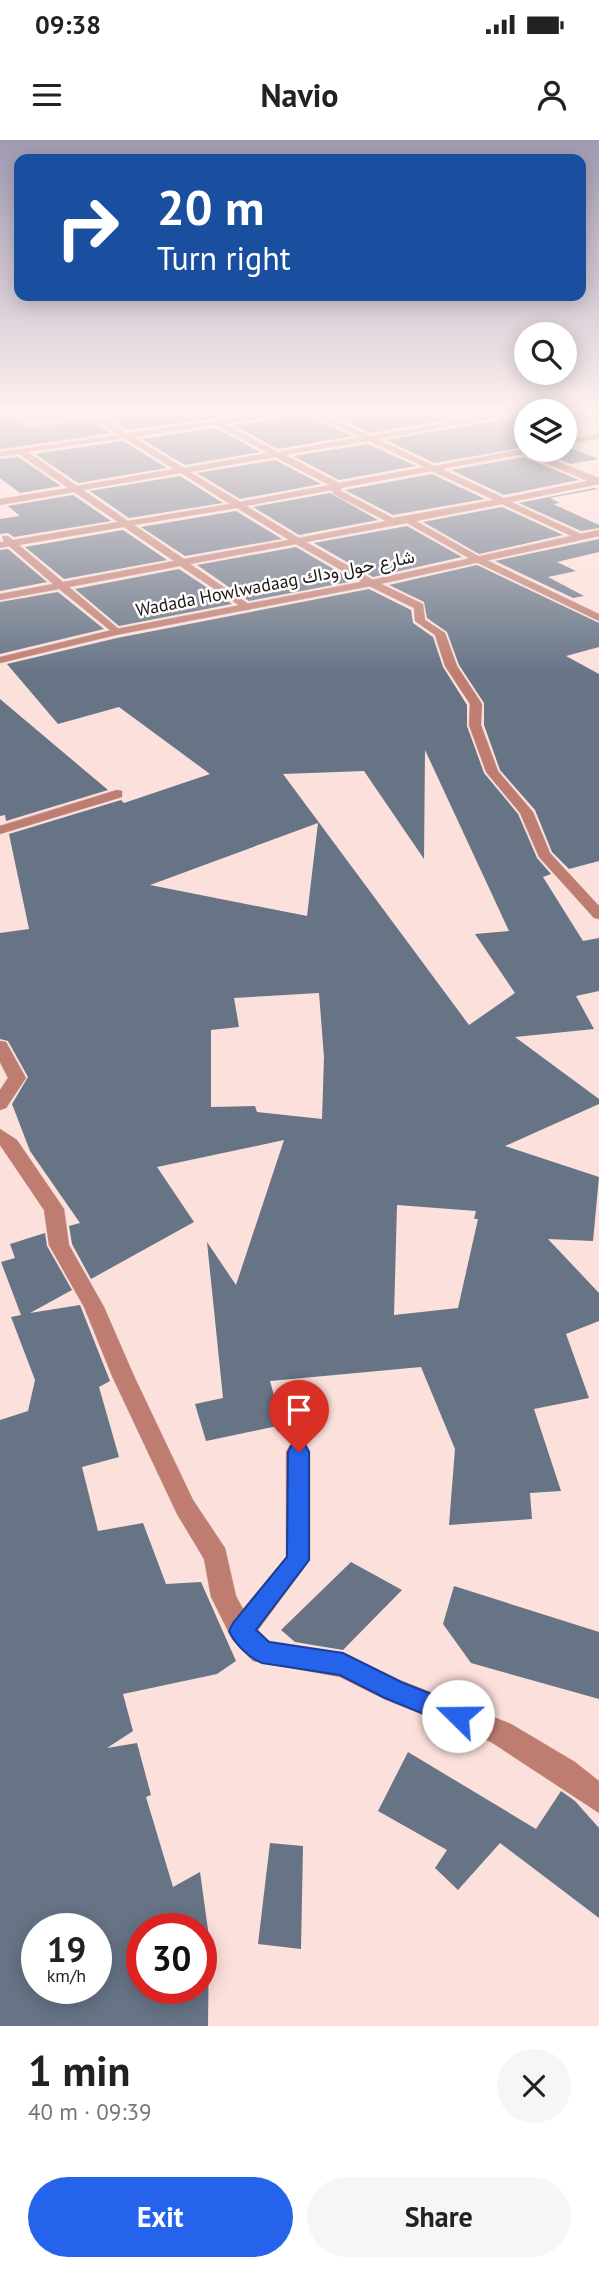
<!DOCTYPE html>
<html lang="en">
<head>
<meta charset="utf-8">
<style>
  body { margin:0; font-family:"PT Sans",Vazirmatn,sans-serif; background:#f6f6f6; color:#222; height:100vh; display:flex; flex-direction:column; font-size:26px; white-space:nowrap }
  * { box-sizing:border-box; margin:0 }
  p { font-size:23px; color:#767676 }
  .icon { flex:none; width:38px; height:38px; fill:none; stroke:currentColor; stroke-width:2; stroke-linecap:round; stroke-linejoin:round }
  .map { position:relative; height:1886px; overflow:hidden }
  .details { display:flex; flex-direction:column; background:#fff; flex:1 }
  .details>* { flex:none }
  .guide { position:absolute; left:14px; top:14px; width:572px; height:147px; border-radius:14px; box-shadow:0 4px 18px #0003; background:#1a4fa0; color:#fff; overflow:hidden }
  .tools { position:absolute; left:514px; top:182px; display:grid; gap:14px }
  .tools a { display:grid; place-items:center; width:63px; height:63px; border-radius:50%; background:#fff; box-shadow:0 4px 18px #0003; font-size:35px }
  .speed { position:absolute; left:21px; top:1773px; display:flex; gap:14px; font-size:35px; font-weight:700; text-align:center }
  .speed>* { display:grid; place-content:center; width:91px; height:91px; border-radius:50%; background:#fff; box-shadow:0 4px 18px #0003; line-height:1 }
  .speed small { font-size:18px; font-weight:400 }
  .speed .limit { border:10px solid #d22; background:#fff; color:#111 }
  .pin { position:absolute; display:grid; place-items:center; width:60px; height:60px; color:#fff; margin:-72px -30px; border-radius:50% 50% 50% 0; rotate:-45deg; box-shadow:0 0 7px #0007 }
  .pin .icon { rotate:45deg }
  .me { position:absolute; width:77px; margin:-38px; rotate:292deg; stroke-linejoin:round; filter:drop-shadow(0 0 5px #0008) }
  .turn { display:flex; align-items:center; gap:24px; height:147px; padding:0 28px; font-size:32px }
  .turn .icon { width:91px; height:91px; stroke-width:2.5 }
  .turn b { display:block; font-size:49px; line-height:60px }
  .round { display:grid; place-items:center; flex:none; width:74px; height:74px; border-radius:37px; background:#f6f6f6 }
  .overview { display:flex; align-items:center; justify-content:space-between; height:119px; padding:0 28px }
  h1 { font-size:42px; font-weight:700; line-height:52px }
  .cta { display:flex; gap:14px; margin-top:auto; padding:14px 28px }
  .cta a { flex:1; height:80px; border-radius:42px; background:#2563eb; color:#fff; font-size:28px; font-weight:700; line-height:80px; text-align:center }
  .cta a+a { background:#f6f6f6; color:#222 }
  .status { display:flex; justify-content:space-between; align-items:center; height:49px; padding:0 35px; background:#fff; direction:ltr }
  .status svg { height:19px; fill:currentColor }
  header { display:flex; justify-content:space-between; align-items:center; height:91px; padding:0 28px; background:#fff; font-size:32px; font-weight:700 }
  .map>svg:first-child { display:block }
  .green { fill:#f7a899 }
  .building { fill:#667486; fill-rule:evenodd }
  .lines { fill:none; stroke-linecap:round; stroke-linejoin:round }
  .minor-casing { stroke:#d4bcb7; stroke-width:1 }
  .tertiary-casing { stroke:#d4bcb7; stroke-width:1 }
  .minor { fill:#bf7d71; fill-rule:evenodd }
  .tertiary { fill:#bf7d71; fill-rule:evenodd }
  .route { fill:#2563eb; stroke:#184099; stroke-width:2 }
  .labels { text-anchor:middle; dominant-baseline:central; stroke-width:5; stroke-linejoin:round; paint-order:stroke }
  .far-street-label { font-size:18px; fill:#201614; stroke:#fff }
</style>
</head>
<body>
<div class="status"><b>09:38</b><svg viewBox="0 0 49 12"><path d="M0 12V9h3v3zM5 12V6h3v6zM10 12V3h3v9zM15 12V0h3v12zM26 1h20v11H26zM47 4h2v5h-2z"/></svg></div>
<header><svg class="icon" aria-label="menu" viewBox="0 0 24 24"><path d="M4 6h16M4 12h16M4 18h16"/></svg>Navio<svg class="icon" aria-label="person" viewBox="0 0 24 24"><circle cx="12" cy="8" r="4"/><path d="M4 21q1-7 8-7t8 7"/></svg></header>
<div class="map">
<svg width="599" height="1886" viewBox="0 0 599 1886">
  <rect width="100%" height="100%" fill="#fce0db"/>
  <path class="green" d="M0,270H62L102,295L0,310Z"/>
  <path class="building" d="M178,270H276L128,290L107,278Z
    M320,270H432L448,280L370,293Z
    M450,270H506L509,271L466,276Z
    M0,271L28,288L90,280L111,293L0,309Z
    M307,275L352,296L278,309L233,285Z
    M522,276L527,277V307L434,323L386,300Z
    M216,288L260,312L185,325L141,299Z
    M123,301L167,328L78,343L35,314Z
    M368,304L416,326L339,340L293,316Z
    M568,307L599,319L571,324L537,311L565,310Z
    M18,317L61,346L20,353L0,338V319Z
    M524,317L579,340L504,355L451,330Z
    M275,320L321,344L240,359L197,333Z
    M432,334L485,359L393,375L345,350Z
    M180,336L223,363L129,378L90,351Z
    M594,348L598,349L550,358L560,363L553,364L599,385V388L581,391L519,363Z
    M330,353L378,380L299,395L253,367Z
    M73,355L111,381L14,397L8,393L0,394V379L20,376L8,366Z
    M502,367L563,395L479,414L423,382Z
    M236,371L282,399L185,416L141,387Z
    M407,386L462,417L373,437L314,403Z
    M123,390L167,420L64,439L25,407Z
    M599,399V412L557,422L576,431L548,437L584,456L573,458L495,421Z
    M296,407L354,441L249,461L197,425Z
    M8,409L47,442L0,451V410Z
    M477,425L599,483V507L566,516L599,534V721L569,729L552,712L535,670L500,630L484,585V563L459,525L447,492L427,478L424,462L389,445Z
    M179,429L232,464L119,486L75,449Z
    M369,449L411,470L413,483L433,497L443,527L467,565V586L484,633L518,674L537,718L551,734L543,737L583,801L599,798V851L576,856L594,889L515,897L599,959V964L505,1006L599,1037L593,1101L548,1099L599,1153V1181L566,1194L589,1258L534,1269L561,1351L530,1353L532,1379L449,1385L455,1309L421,1227L270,1241L282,1285L206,1301L195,1264L223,1258L207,1102L236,1145L284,1000L157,1027L194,1082L91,1139L72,1104L69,1086L80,1083L30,1011L12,964L28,937L8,901L0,899V793L29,789L9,694L121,660L124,663L210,634L119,567L58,584L7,524L117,498ZM425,610L509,791L475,794L515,853L469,885L283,634L364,631L424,719ZM318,683L307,776L150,745ZM319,853L324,917L322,979L257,972L255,966L211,967V890L239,887L234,858ZM397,1065L476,1071L474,1079H478L458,1168L394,1175Z
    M58,452L104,489L0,514V462Z
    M0,559L108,650L6,681L5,675L0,676Z
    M45,1093L47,1106L72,1150L30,1173L80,1165L110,1241L99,1247L119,1317L82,1327L98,1391L143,1383L166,1444L201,1442L236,1521L217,1534L123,1554L133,1591L107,1608L137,1603L151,1655L146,1657L173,1747L200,1732L209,1797L208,1886H0V1280L28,1271L35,1240L11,1177L21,1175L1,1122L15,1118L10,1104ZM37,1788H96V1848H37ZM142,1788H201V1848H142Z
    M351,1422L402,1450L343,1510L295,1502L281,1490Z
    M454,1446L599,1492V1559L471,1523L443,1484Z
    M408,1612L536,1689L561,1651L575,1661L599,1688V1778L500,1703L458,1750L435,1728L447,1710L378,1671Z
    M270,1703L303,1706L301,1809L258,1804Z"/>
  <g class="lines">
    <g class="minor-casing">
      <path id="minor" d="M79,270H88L127,293L293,270H314L370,296L457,281L434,270H444L466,279L537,270L378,299L434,326L524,309L535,310L533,312L599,338V344L511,362L581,394V398L578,399L502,364L416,381L480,417L599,474V481L474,421L407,383L306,402L375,441L423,464L425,480L445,493L457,526L482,564L481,585L498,631L533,672L550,713L599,766V779L594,778L539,717L520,673L486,632L469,585L470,564L445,526L435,495L415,481L414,468L367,445L296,404L190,424L250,465V469L246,470L180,426L69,447L120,490L121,492L116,495L59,449L0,460V454L53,444L9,406L0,408V402H4L2,396H8L13,400L118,382L74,352L0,365V359L68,348L19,314L0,316V312L118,295ZM307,272L361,297L278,312L225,284ZM216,285L268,313L184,328L133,297ZM124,298L174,329L77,346L28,312ZM368,301L425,327L339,343L285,315ZM524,314L588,341L504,358L442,329ZM275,317L329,345L240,362L190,332ZM432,331L494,360L393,378L341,351V348ZM181,333L230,364L128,381L83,350ZM332,350L333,354L386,381L299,398L246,366ZM237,368L289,400L184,419L134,385ZM124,387L174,421L63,442L19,405Z
        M559,270H569L599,279V284Z
        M599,294V298L565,305V301Z
        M117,650L122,651V657L0,694V686Z
        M0,901L6,902L26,938L6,968L0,970V950L8,938L0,922Z
        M0,989L17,1000L64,1069L69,1105L104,1167L134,1236L193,1360L225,1408L236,1456L243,1469L286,1417V1312L290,1305L298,1302L306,1305L310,1312V1420L258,1490L269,1501L343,1513L402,1541L511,1584L575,1622L599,1641V1673L491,1602L384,1559L340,1537L253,1521L232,1499L211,1457L204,1419L177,1374L112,1236L84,1167L49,1105L44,1070L0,1005Z"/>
    </g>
    <g class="tertiary-casing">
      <path id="tertiary" d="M599,390V396L371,446L116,495L0,523V517L116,489L371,440Z"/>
    </g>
    <use href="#minor" class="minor"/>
    <use href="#tertiary" class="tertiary"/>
  </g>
  <linearGradient id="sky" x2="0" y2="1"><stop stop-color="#a09ab2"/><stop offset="0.51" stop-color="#fef1ef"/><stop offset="1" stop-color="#fef1ef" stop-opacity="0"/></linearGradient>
  <rect width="599" height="534" fill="url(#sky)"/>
  <path class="route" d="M299,1303L306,1306L309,1312V1420L256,1490L269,1502L343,1513L401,1542L467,1568L470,1576L467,1584L458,1588L385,1558L340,1535L262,1523C249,1518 235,1504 229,1491L233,1483L287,1417L288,1312L291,1306Z"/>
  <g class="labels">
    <g class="far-street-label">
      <text transform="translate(275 443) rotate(-11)">Wadada Howlwadaag شارع حول وداك</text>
    </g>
  </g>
</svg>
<div class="tools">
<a><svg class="icon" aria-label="search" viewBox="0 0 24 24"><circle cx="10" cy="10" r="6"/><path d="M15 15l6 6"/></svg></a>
<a><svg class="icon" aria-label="layers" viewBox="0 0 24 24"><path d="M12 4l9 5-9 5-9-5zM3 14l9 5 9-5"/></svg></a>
</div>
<div class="speed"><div>19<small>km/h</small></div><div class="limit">30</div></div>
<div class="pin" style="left:299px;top:1312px;background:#d93025"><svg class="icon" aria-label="arrive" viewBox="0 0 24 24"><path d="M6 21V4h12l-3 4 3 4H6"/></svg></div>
<svg class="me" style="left:458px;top:1576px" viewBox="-20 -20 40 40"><circle r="19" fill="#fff"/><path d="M0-13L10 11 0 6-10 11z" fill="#2563eb"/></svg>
<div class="guide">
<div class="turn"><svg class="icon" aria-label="right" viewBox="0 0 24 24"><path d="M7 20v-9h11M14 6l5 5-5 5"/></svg><div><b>20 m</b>Turn right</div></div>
</div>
</div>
<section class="details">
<div class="overview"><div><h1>1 min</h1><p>40 m · 09:39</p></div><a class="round"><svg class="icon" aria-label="close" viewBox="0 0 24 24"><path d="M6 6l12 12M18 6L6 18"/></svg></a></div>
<div class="cta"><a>Exit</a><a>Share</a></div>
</section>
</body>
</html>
